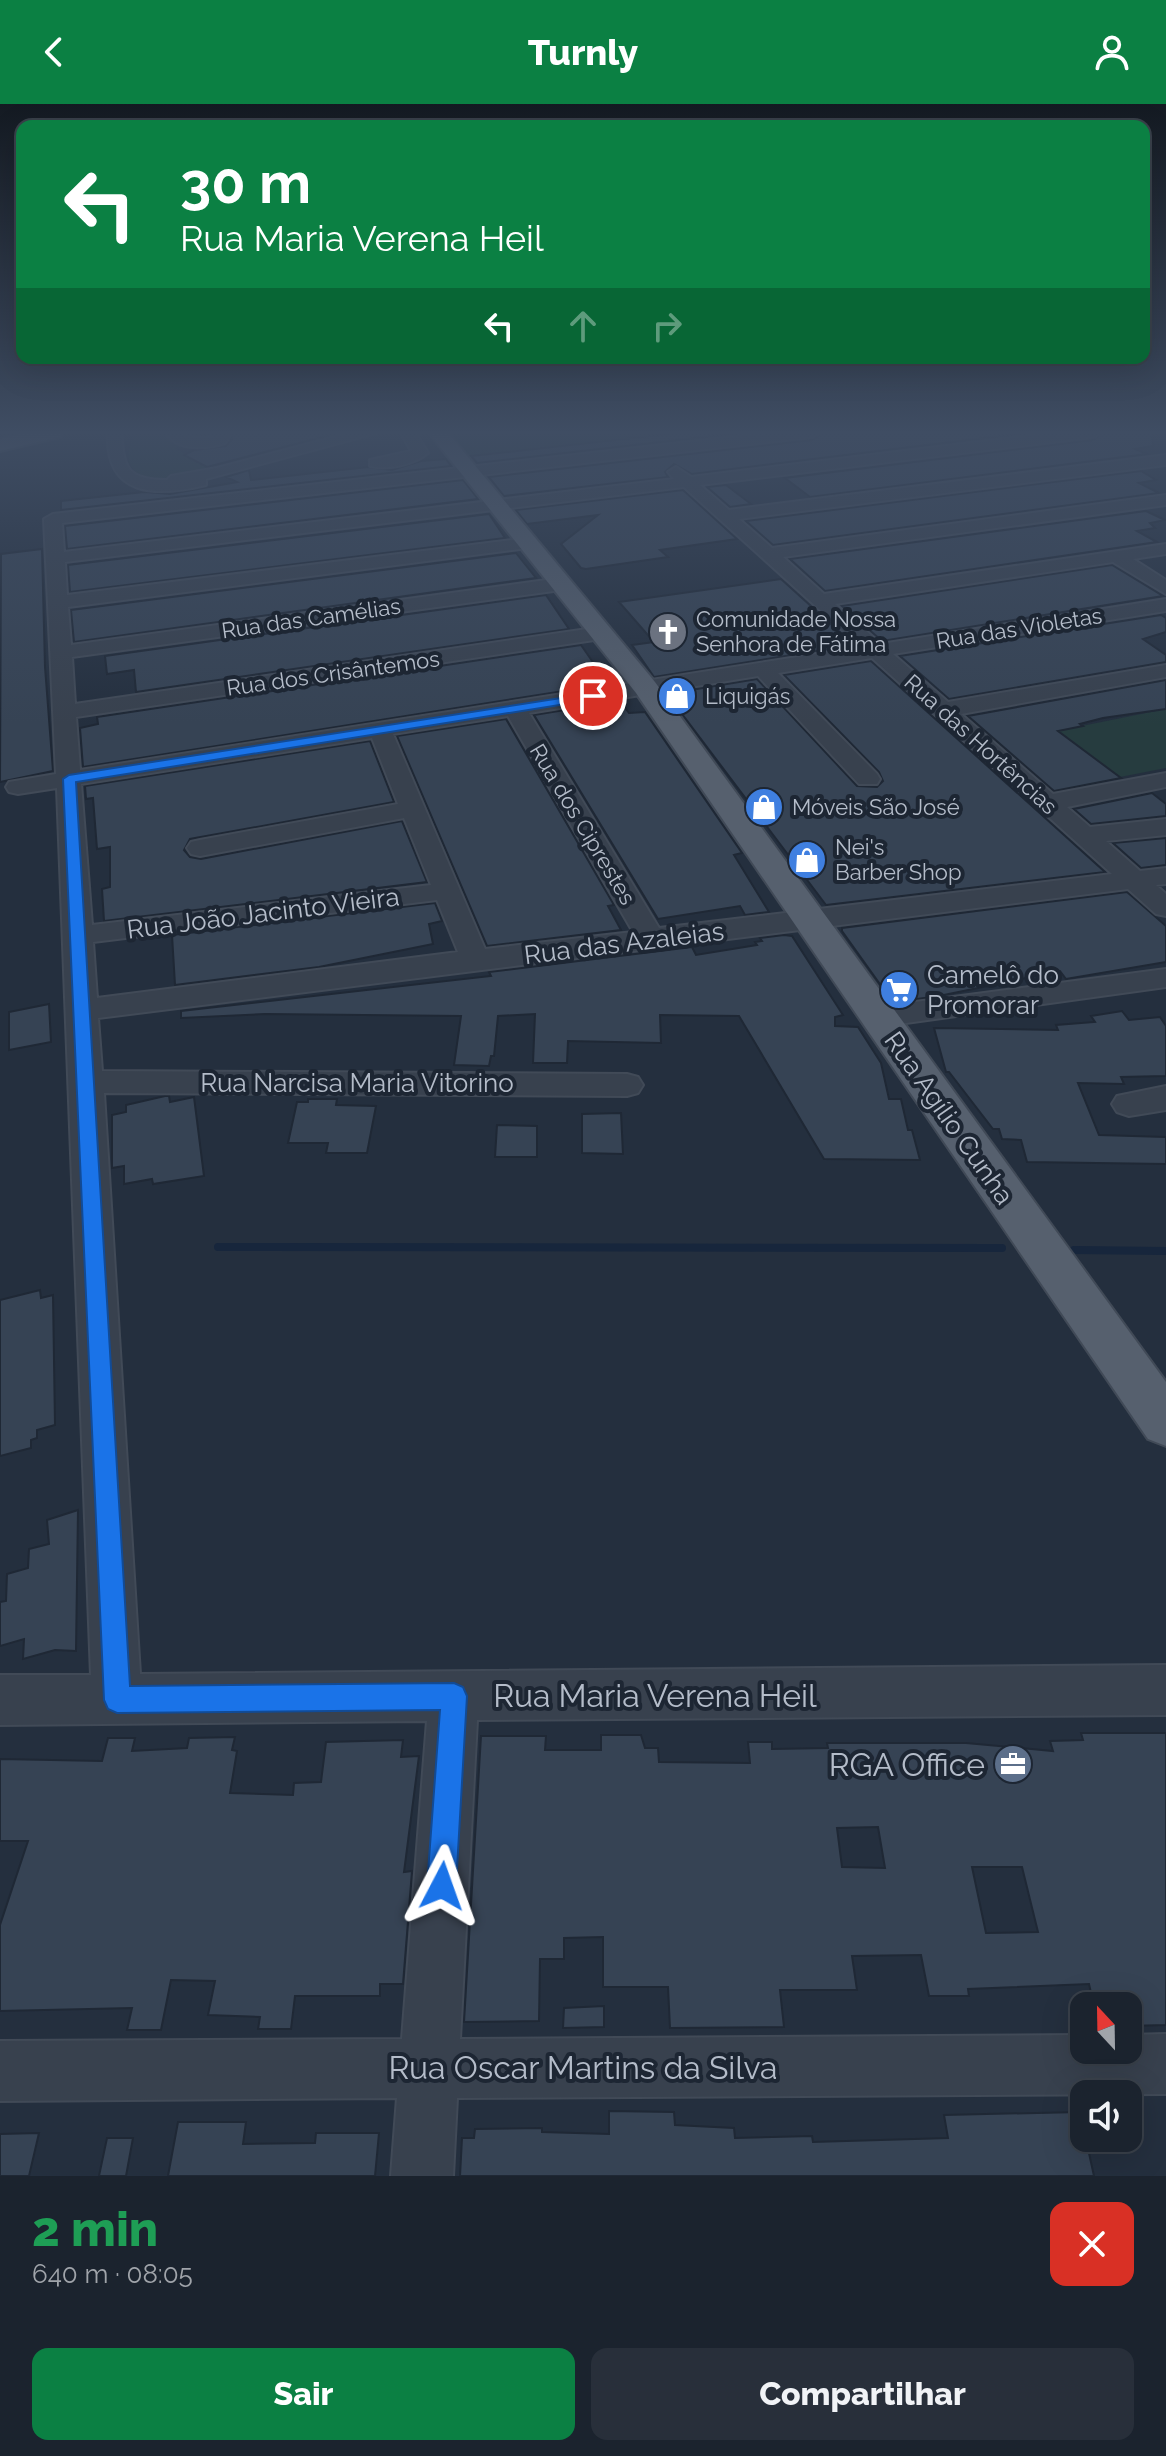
<!DOCTYPE html>
<html lang="pt">
<head>
<meta charset="utf-8">
<style>
  body { margin:0; font-family:Raleway,sans-serif; background:#282f3a; color:#f1f3f6; height:100vh; display:flex; flex-direction:column; font-size:30px; white-space:nowrap }
  * { box-sizing:border-box; margin:0 }
  p { font-size:26px; color:#a0a4aa }
  .icon { flex:none; width:44px; height:44px; fill:none; stroke:currentColor; stroke-width:2; stroke-linecap:round; stroke-linejoin:round }
  .map { position:relative; height:2072px; overflow:hidden }
  .sheet { display:flex; flex-direction:column; background:#1b232e; flex:1 }
  .sheet>* { flex:none }
  .guide { position:absolute; left:16px; top:16px; width:1134px; height:244px; border-radius:16px; box-shadow:0 8px 32px #0002,0 0 0 2px #39404a; background:#0b8043; color:#fff; overflow:hidden }
  .needle { width:52px; rotate:338deg }
  .tools { position:absolute; left:1070px; top:1888px; display:grid; gap:16px }
  .tools a { display:grid; place-items:center; width:72px; height:72px; border-radius:16px; background:#1b232e; box-shadow:0 8px 32px #0002,0 0 0 2px #39404a; font-size:40px }
  .pin { position:absolute; display:grid; place-items:center; width:68px; height:68px; color:#fff; margin:-34px; border:4px solid #fff; border-radius:50%; box-shadow:0 2px 8px #0007 }
  .me { position:absolute; width:88px; margin:-44px; rotate:4deg; stroke-linejoin:round; filter:drop-shadow(0 0 6px #0008) }
  .turn { display:flex; align-items:center; gap:28px; height:168px; padding:0 32px; font-size:36px }
  .turn .icon { width:104px; height:104px; stroke-width:2.5 }
  .turn b { display:block; font-size:56px; line-height:68px }
  .lanes { display:flex; align-items:center; height:76px; padding:0 32px; background:#0003; justify-content:center; gap:40px; direction:ltr }
  .lanes .off { opacity:.35 }
  .round { display:grid; place-items:center; flex:none; width:84px; height:84px; border-radius:16px; background:#282f3a }
  .summary { display:flex; align-items:center; justify-content:space-between; height:136px; padding:0 32px }
  h1 { font-size:48px; font-weight:800; line-height:60px; color:#1e9e55 }
  .cta { display:flex; gap:16px; margin-top:auto; padding:16px 32px }
  .cta a { flex:1; height:92px; border-radius:16px; background:#0b8043; color:#fff; font-size:32px; font-weight:800; line-height:92px; text-align:center }
  .cta a+a { background:#282f3a; color:#f1f3f6 }
  header { display:flex; justify-content:space-between; align-items:center; height:104px; padding:0 32px; background:#0b8043; color:#fff; font-size:36px; font-weight:800 }
  .map>svg:first-child { display:block }
  .green { fill:#263c3f }
  .lines { fill:none; stroke-linecap:round; stroke-linejoin:round }
  .stream { stroke:#17263c; stroke-width:8 }
  .building { fill:#364354; stroke:#1f2835; stroke-width:2; fill-rule:evenodd }
  .minor-casing { stroke:#414a57; stroke-width:4 }
  .major-casing { stroke:#414a57; stroke-width:4 }
  .minor { fill:#38414e; fill-rule:evenodd }
  .major { fill:#56606e; fill-rule:evenodd }
  .route { fill:#1a73e8; stroke:#114b97; stroke-width:2 }
  .labels { text-anchor:middle; dominant-baseline:central; stroke-width:8; stroke-linejoin:round; paint-order:stroke }
  .far-street-label { font-size:22px; fill:#b4bcc9; stroke:#1d2633 }
  .far-poi-label { font-size:22px; fill:#b4bcc9; stroke:#1d2633; text-anchor:start }
  .street-label { font-size:26px; fill:#b4bcc9; stroke:#1d2633 }
  .poi-label { font-size:26px; fill:#b4bcc9; stroke:#1d2633; text-anchor:start }
  .near-street-label { font-size:32px; fill:#b4bcc9; stroke:#1d2633 }
  .near-poi-label { font-size:32px; fill:#b4bcc9; stroke:#1d2633; text-anchor:end }
</style>
</head>
<body>
<header><svg class="icon" aria-label="back" viewBox="0 0 24 24"><path d="M15 5l-7 7 7 7"/></svg>Turnly<svg class="icon" aria-label="person" viewBox="0 0 24 24"><circle cx="12" cy="8" r="4"/><path d="M4 21q1-7 8-7t8 7"/></svg></header>
<div class="map">
<svg width="1166" height="2072" viewBox="0 0 1166 2072">
  <rect width="100%" height="100%" fill="#242f3e"/>
  <path class="green" d="M134,329H160L184,341L175,344L207,363C193,373 145,381 133,365C124,353 131,340 134,329Z
    M455,329H678L469,353L453,334Z
    M1166,605V664L1120,673L1057,627Z"/>
  <g class="lines">
    <path class="stream" d="M218,1143L1002,1144
      M1074,1146L1166,1147"/>
  </g>
  <path class="building" d="M231,329H326V332L207,363L184,351L194,346L226,342L232,335Z
    M678,329H738L477,359L471,352Z
    M822,329H1024L692,370L674,360L665,368L668,373L504,392L489,373L812,336Z
    M1103,329H1152L1153,342L1135,345L1147,350L810,393L785,374L1093,336Z
    M446,355L451,362L61,406V397L144,388L170,390L237,378L226,373L249,366L251,376L368,363L392,366L421,357Z
    M1141,367L1156,376L1139,379L1159,389L773,441L746,417Z
    M463,376L478,395L67,445L65,422Z
    M726,381L751,400L730,403L707,383Z
    M683,386L737,435L660,446L668,453L586,465L581,464L561,440L598,411L527,420L516,406Z
    M1146,407L1165,416L1150,419L1155,424L1137,427L1157,438L825,487L790,455Z
    M489,410L505,434L70,488L68,461Z
    M42,445L45,563L53,667L0,678L1,450Z
    M516,449L536,474L74,538L71,506Z
    M1112,461L1163,492L882,537L842,502Z
    M781,475L854,541L654,573L632,541L654,538L619,498Z
    M546,491L569,525L136,588L134,566L107,570L105,552Z
    M1161,511L1166,514V528L1143,535L1166,551V558L949,595L900,552Z
    M581,541L608,580L83,663L80,624L98,620L97,613Z
    M871,557L1105,768L826,801L667,590L757,575L857,682L877,683L883,677L879,668L784,571Z
    M1166,576V605L1103,614L1080,620L1083,622L1058,627L1121,674L1054,687L968,612Z
    M620,597L629,609L645,608L742,749L734,751L769,808L745,811L740,802L658,815L534,611Z
    M506,615L614,801L608,802L621,826L487,842L397,632Z
    M370,637L394,698L190,735L184,746L190,753L201,755L402,717L427,778L104,817L102,785L110,783V743L97,745L93,694L86,695L85,682Z
    M1152,689L1166,700V712L1091,720L1074,705Z
    M1166,734V761L1141,764L1113,739Z
    M1127,788L1166,822V858L1066,875L1060,867L939,892L895,898L892,897L842,827V824Z
    M435,799L442,817L429,820L433,840L319,863L175,881L172,831Z
    M784,831L792,832L843,911L835,913V922L858,923L881,959L889,995H901L908,1026H912L920,1056L824,1055L739,912L660,911L661,939L568,937L567,959H533L535,910L498,912L494,952H491L489,962L454,961L461,912L265,910L181,914V907L491,872L489,868L692,843L696,851L757,841L755,838L762,837L760,834Z
    M49,900L51,938L9,946V908Z
    M1122,907L1129,916L1160,913L1166,922V972L1121,973L1124,980L1078,979L1099,1031L1166,1033V1060L1027,1058L1021,1036L1002,1035L999,1025H993L949,968H946L934,924L1058,926L1056,921L1095,918L1091,912Z
    M165,992H169L170,998L194,993L204,1072L153,1080L152,1075L124,1080V1062L112,1064V1011L126,1008V1001Z
    M308,995H337L336,1001L376,1002L367,1049H326L328,1039H288L297,998H308Z
    M621,1009L623,1050L582,1049V1010Z
    M497,1021L537,1022V1053H495Z
    M40,1186L41,1194L53,1191L55,1321L37,1326V1334L31,1336V1344L0,1352V1196Z
    M78,1406L76,1547L55,1546L23,1555L24,1535L0,1542V1498L6,1497L7,1470L28,1464L29,1445L49,1440L47,1416Z
    M1081,1629H1166V1921L1128,1922V1902H1094L1089,1880L968,1885L969,1892H929L921,1851L852,1852L857,1886H780L784,1923L670,1924L668,1883H603V1833L564,1834V1855H540L539,1917L464,1918L481,1632H546L545,1646H601V1631H641L645,1644H658L659,1658L750,1659L748,1638H772V1645L828,1644L827,1639H966L1053,1647L1050,1637L1083,1636ZM878,1723L885,1764L842,1763L837,1724ZM972,1763H1022L1038,1828L986,1829Z
    M235,1633L232,1646L237,1647L230,1689L293,1691L294,1679L321,1678L326,1638L403,1636L401,1653L419,1652L404,1768L412,1767L403,1880H380V1892H295L291,1925H258L260,1913L208,1911L215,1877L171,1876L161,1926H127L132,1904L0,1907V1821L28,1737H0V1655L102,1657L108,1634H135L132,1647L187,1644L189,1634Z
    M604,1902V1923L563,1924L564,1904Z
    M609,2007L674,2008L675,2021L734,2024L735,2034L812,2032L813,2038L948,2034L944,2011L1080,2008L1094,2072H460L462,2034H474L475,2025L542,2024V2028L609,2030Z
    M178,2018H246L243,2040L315,2039L316,2029H379L375,2072H168Z
    M39,2029L29,2072H0V2030Z
    M107,2034H133L126,2072H99Z"/>
  <g class="lines">
    <g class="minor-casing">
      <path id="minor" d="M108,329H122C122,366 130,376 167,376L171,372L217,364L350,329H376L206,375V381C156,393 105,393 108,329Z
        M166,329C183,329 197,337 213,333L210,329H227L229,333L225,339C207,345 176,347 166,329Z
        M401,329H416L428,349C414,361 387,366 370,362V356L411,347Z
        M769,329H819L812,333L62,419L64,448L674,375L668,368L676,363L691,373L1052,329H1100L1093,333L700,381L729,406L1166,351V361L739,415L772,444L1166,391V401L783,453L824,490L1166,440V450L1133,455L1166,476V490L1113,458L835,500L881,540L1166,495V507L893,550L948,598L1166,561V573L961,610L1053,690L1166,669V683L1067,703L1090,723L1166,715V731L1106,737L1140,767L1166,764V780L1156,781L1166,790V812L1156,810L1128,785L98,914L102,967L627,970L638,973L643,981L638,989L627,992L104,989L140,1570L1166,1561V1611L477,1616L460,1935L1084,1931V1946H1128V1931L1166,1930V1990L457,1994L453,2072H391L397,1994L0,1997V1937L402,1935L427,1617L0,1621V1571H91L57,684L18,690L9,688L6,683L9,678L56,670L44,415L53,410ZM684,383L861,543L80,666L76,613L601,535L611,529L601,523L75,600L72,553L561,486L570,480L561,474L71,541L68,503L528,444L537,439L528,434L67,491L65,458ZM872,554L1112,770L659,824L529,609L758,572L859,680H877L880,675L877,670L778,569ZM508,612L633,828L485,845L393,630ZM372,634L398,700L200,736L191,738L187,744L191,750L200,752L404,714L431,781L92,821L81,680ZM437,796L458,848L97,894L93,838Z
        M1166,865V883L877,923L866,920L862,913L866,906L877,903Z
        M1166,982V1006L1129,1012L1117,1008L1112,1000L1117,992Z"/>
    </g>
    <g class="major-casing">
      <path id="major" d="M27,329H63L60,333L0,347V335Z
        M429,329H448L655,578L1166,1278V1342L1148,1335L636,589Z"/>
    </g>
    <use href="#minor" class="minor"/>
    <use href="#major" class="major"/>
  </g>
  <linearGradient id="sky" x2="0" y2="1"><stop stop-color="#141a22"/><stop offset="0.53" stop-color="#3f4d63"/><stop offset="1" stop-color="#3f4d63" stop-opacity="0"/></linearGradient>
  <rect width="1166" height="620" fill="url(#sky)"/>
  <path class="route" d="M593,589L597,590V595L76,678L130,1582L454,1579L463,1583L467,1592L456,1782L452,1793L442,1797L431,1793L427,1782L440,1606L117,1609L108,1605L104,1596L63,675L69,671Z"/>
  <defs>
    <g id="church-disc" transform="scale(2)"><circle r="9.5" fill="#6b7280" stroke="#1d2633"/><path d="M-1.2-6h2.4v3.5h3.3v2.4h-3.3V6h-2.4V-.1h-3.3v-2.4h3.3Z" fill="#fff"/></g>
    <g id="shop-disc" transform="scale(2)"><circle r="9.5" fill="#3f7fe0" stroke="#1d2633"/><path d="M-5-2.5h2.3a2.7 3.5 0 0 1 5.4 0H5L5.5 6h-11ZM-1.5-2.5h3a1.5 2.3 0 0 0-3 0Z" fill="#fff"/></g>
    <g id="supermarket-disc" transform="scale(2)"><circle r="9.5" fill="#3f7fe0" stroke="#1d2633"/><path d="M-6-5.5h2.5l.6 2H6L4.5 2H-2.5L-4.4-4H-6ZM-1.5 3.2a1.3 1.3 0 1 0 .1 0ZM3 3.2a1.3 1.3 0 1 0 .1 0Z" fill="#fff"/></g>
    <g id="office-disc" transform="scale(2)"><circle r="9.5" fill="#5c6f8a" stroke="#1d2633"/><path d="M-6-3h4V-5.5h4V-3h4V5H-6ZM-1-4.5V-3h2v-1.5ZM-6 0V1H6V0Z" fill="#fff"/></g>
  </defs>
  <g fill-rule="evenodd">
    <use href="#church-disc" x="668" y="528"/>
    <use href="#shop-disc" x="677" y="592"/>
    <use href="#shop-disc" x="764" y="703"/>
    <use href="#shop-disc" x="807" y="756"/>
    <use href="#supermarket-disc" x="899" y="886"/>
    <use href="#office-disc" x="1013" y="1660"/>
  </g>
  <g class="labels">
    <g class="far-street-label">
      <text transform="translate(311 514) rotate(-8)">Rua das Camélias</text>
      <text transform="translate(1019 524) rotate(-9)">Rua das Violetas</text>
      <text transform="translate(333 569) rotate(-8)">Rua dos Crisântemos</text>
      <text transform="translate(981 640) rotate(42)">Rua das Hortências</text>
      <text transform="translate(583 720) rotate(59)">Rua dos Ciprestes</text>
    </g>
    <g class="far-poi-label">
      <text x="696" y="515">Comunidade Nossa<tspan x="696" dy="25">Senhora de Fátima</tspan></text>
      <text x="705" y="592">Liquigás</text>
      <text x="792" y="703">Móveis São José</text>
      <text x="835" y="743">Nei's<tspan x="835" dy="25">Barber Shop</tspan></text>
    </g>
    <g class="street-label">
      <text transform="translate(263 809) rotate(-7)">Rua João Jacinto Vieira</text>
      <text transform="translate(624 839) rotate(-7)">Rua das Azaleias</text>
      <text x="357" y="979">Rua Narcisa Maria Vitorino</text>
      <text transform="translate(949 1014) rotate(55)">Rua Agílio Cunha</text>
    </g>
    <g class="poi-label">
      <text x="927" y="871">Camelô do<tspan x="927" dy="30">Promorar</tspan></text>
    </g>
    <g class="near-street-label">
      <text x="655" y="1591">Rua Maria Verena Heil</text>
      <text x="583" y="1963">Rua Oscar Martins da Silva</text>
    </g>
    <g class="near-poi-label">
      <text x="985" y="1660">RGA Office</text>
    </g>
  </g>
</svg>
<div class="tools">
<a><svg class="needle" viewBox="-14 -14 28 28"><path d="M0-13l5 13h-10z" fill="#e53935"/><path d="M0 13l5-13h-10z" fill="#a0a4aa"/></svg></a>
<a><svg class="icon" aria-label="sound" viewBox="0 0 24 24"><path d="M4 9h4l5-4v14l-5-4H4zM17 9q2 3 0 6"/></svg></a>
</div>
<div class="pin" style="left:593px;top:592px;background:#d93025"><svg class="icon" aria-label="arrive" viewBox="0 0 24 24"><path d="M6 21V4h12l-3 4 3 4H6"/></svg></div>
<svg class="me" style="left:442px;top:1782px" viewBox="-20 -20 40 40"><path d="M0-17L14 15 0 8-14 15z" fill="#1a73e8" stroke="#fff" stroke-width="4"/></svg>
<div class="guide">
<div class="turn"><svg class="icon" aria-label="left" viewBox="0 0 24 24"><path d="M17 20v-9H6M10 6l-5 5 5 5"/></svg><div><b>30 m</b>Rua Maria Verena Heil</div></div>
<div class="lanes"><svg class="icon" aria-label="left" viewBox="0 0 24 24"><path d="M17 20v-9H6M10 6l-5 5 5 5"/></svg><svg class="icon off" aria-label="ahead" viewBox="0 0 24 24"><path d="M12 20V5M6 11l6-6 6 6"/></svg><svg class="icon off" aria-label="right" viewBox="0 0 24 24"><path d="M7 20v-9h11M14 6l5 5-5 5"/></svg></div>
</div>
</div>
<section class="sheet">
<div class="summary"><div><h1>2 min</h1><p>640 m · 08:05</p></div><a class="round" style="background:#d93025;color:#fff"><svg class="icon" aria-label="close" viewBox="0 0 24 24"><path d="M6 6l12 12M18 6L6 18"/></svg></a></div>
<div class="cta"><a>Sair</a><a>Compartilhar</a></div>
</section>
</body>
</html>
